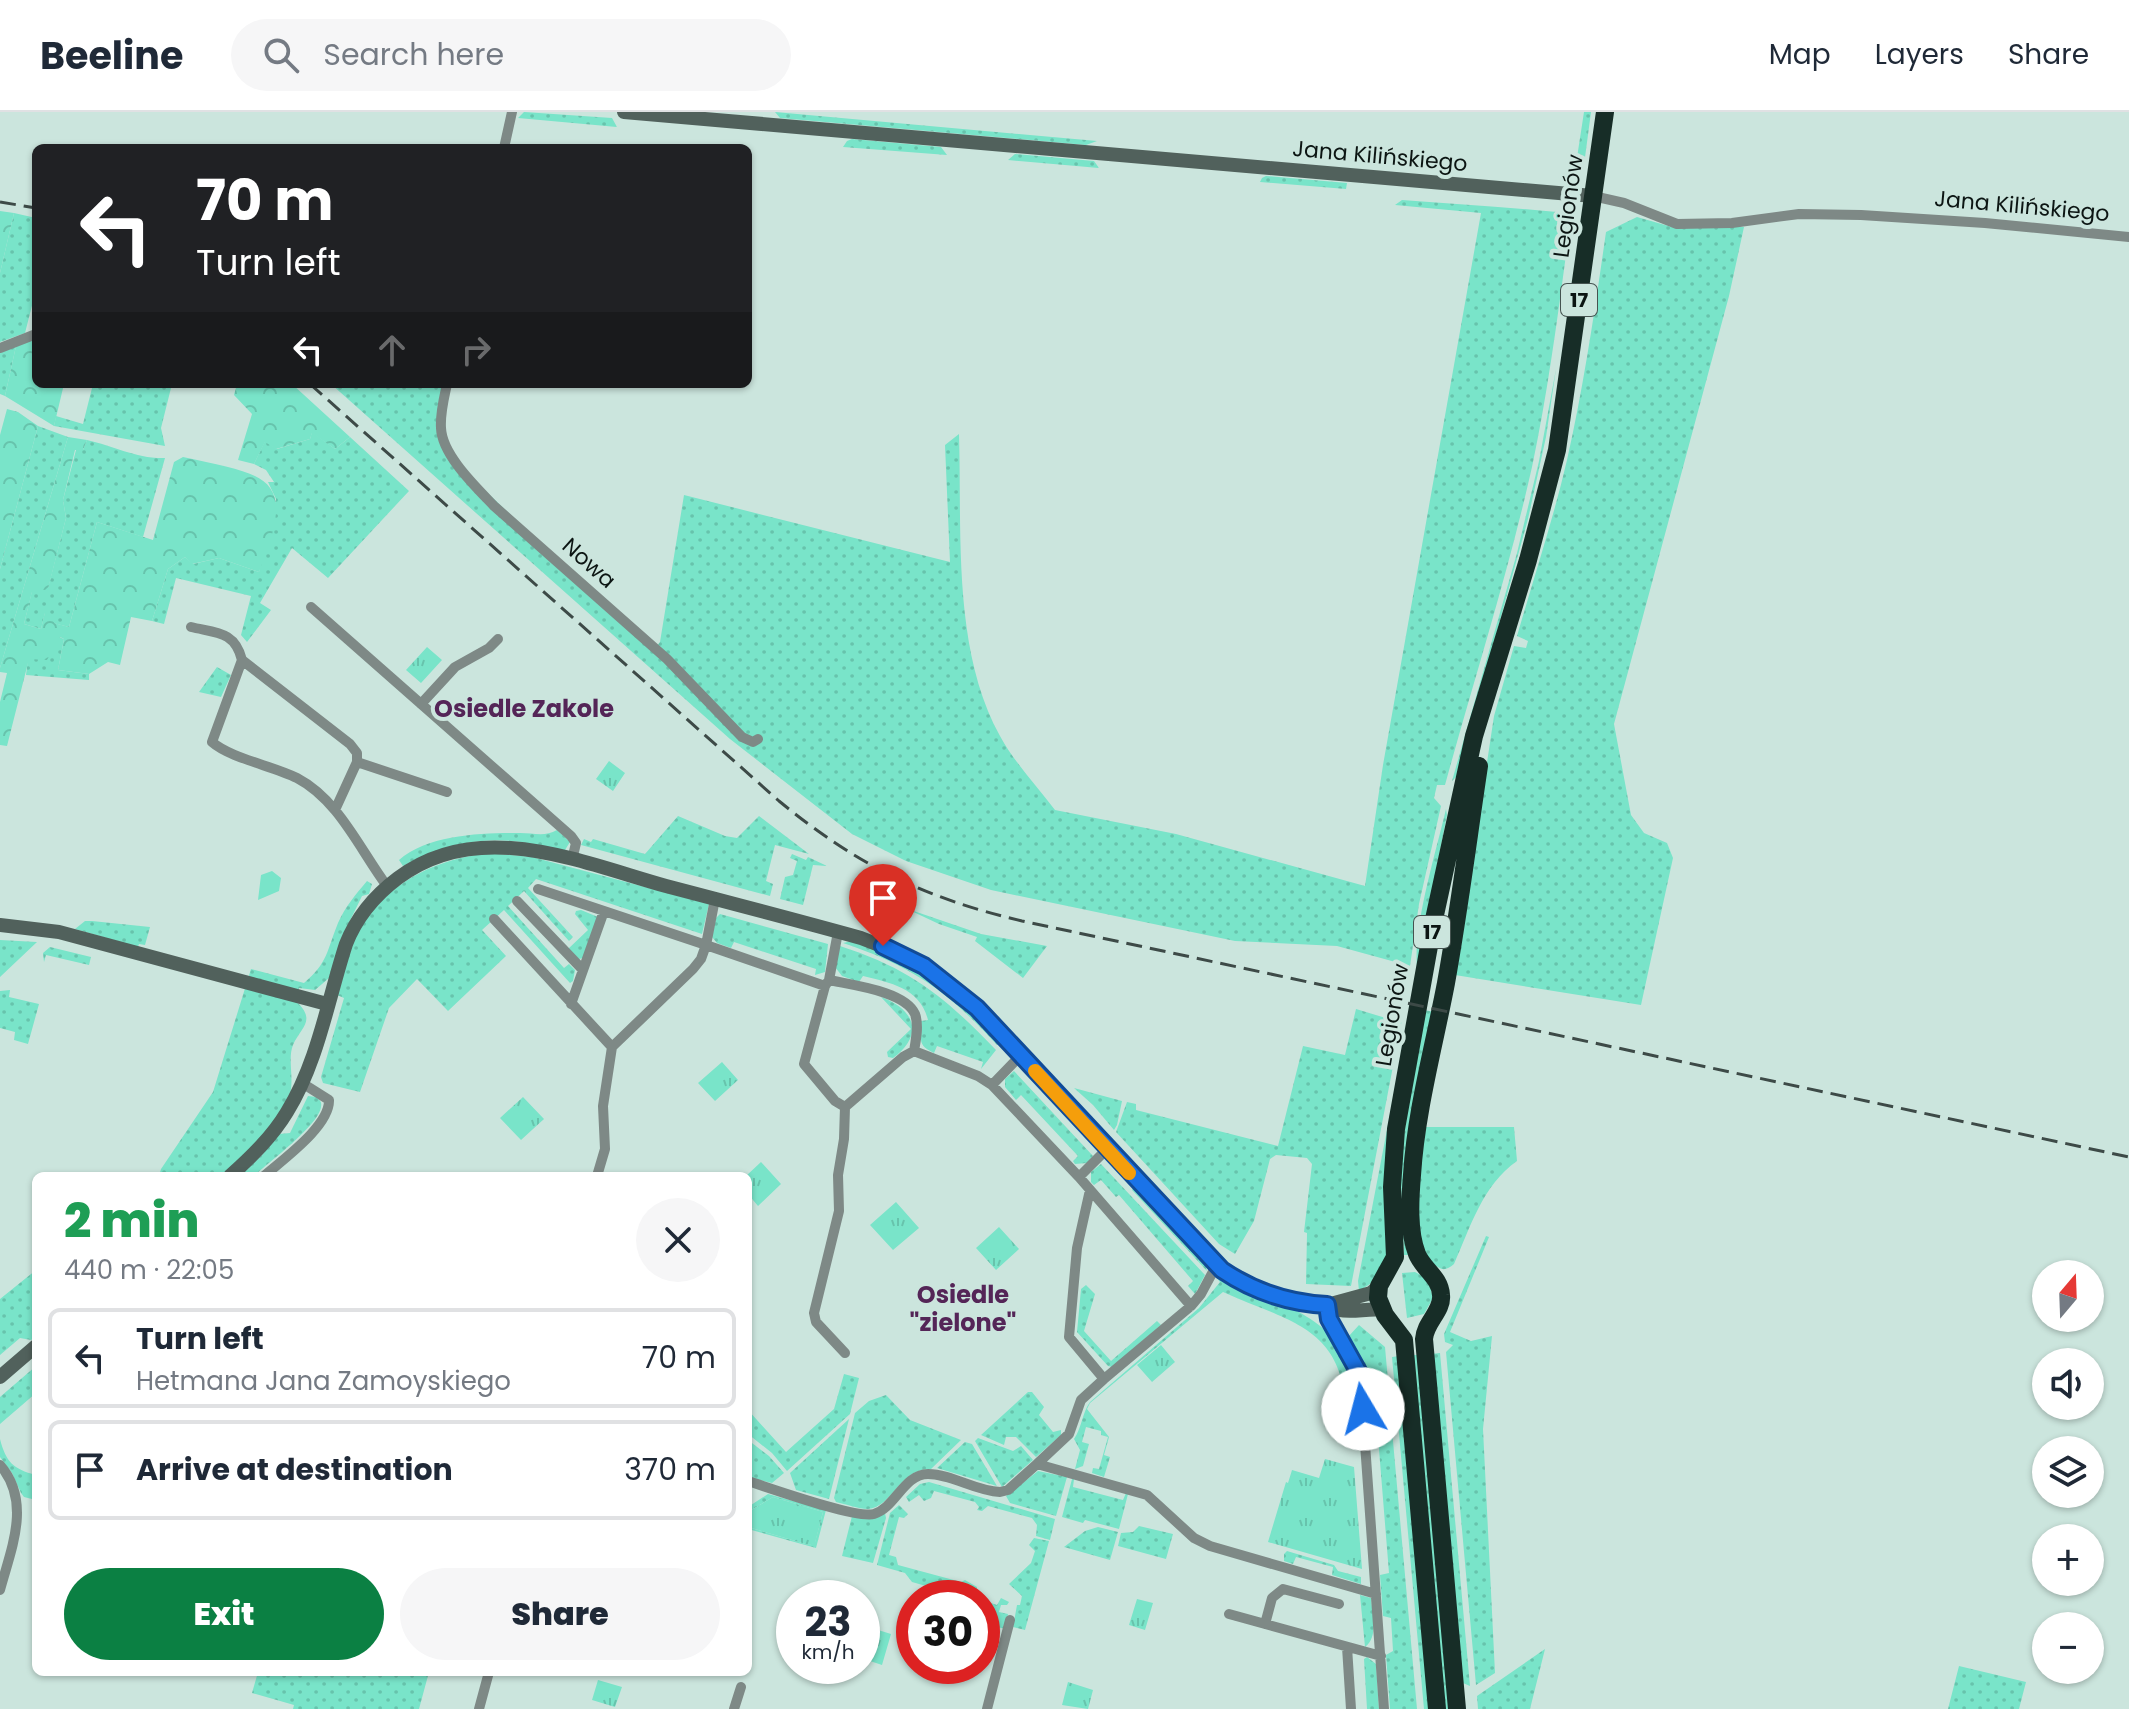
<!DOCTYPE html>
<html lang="en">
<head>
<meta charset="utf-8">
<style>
  body { margin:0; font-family:Poppins,sans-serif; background:#f6f6f7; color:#1f2937; height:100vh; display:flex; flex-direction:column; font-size:30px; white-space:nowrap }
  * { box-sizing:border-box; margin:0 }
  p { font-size:26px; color:#747a83 }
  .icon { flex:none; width:44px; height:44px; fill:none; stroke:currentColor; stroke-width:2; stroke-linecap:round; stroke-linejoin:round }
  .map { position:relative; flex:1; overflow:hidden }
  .sheet { position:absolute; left:32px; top:1060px; width:720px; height:504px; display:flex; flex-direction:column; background:#fff; border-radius:12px; box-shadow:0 2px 6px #0004 }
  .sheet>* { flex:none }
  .guide { position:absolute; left:32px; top:32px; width:720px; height:244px; border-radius:12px; box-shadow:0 2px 6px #0004; background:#202124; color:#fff; overflow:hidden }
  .needle { width:52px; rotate:19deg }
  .tools { position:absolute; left:2032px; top:1148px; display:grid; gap:16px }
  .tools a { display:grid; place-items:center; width:72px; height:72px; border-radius:50%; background:#fff; box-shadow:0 2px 6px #0004; font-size:40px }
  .speed { position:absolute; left:776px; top:1468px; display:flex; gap:16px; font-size:40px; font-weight:700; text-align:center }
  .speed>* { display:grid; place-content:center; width:104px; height:104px; border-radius:50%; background:#fff; box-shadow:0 2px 6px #0004; line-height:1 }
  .speed small { font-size:20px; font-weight:400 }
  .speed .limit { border:12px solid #d22; background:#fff; color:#111 }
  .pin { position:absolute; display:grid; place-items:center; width:68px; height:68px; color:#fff; margin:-82px -34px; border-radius:50% 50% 50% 0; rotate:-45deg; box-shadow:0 0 8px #0007 }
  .pin .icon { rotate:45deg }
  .me { position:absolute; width:88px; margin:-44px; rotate:352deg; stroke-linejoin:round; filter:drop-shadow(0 0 6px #0008) }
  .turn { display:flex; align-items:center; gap:28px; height:168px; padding:0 32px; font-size:36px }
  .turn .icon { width:104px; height:104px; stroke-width:2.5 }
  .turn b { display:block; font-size:56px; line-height:68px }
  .lanes { display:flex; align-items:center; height:76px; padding:0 32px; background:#0003; justify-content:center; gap:40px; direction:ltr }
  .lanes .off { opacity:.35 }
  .round { display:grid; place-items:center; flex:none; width:84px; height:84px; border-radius:42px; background:#f6f6f7 }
  .head { display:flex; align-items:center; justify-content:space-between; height:136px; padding:0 32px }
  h1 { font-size:48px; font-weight:800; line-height:60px; color:#1e9e55 }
  .button { display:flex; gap:16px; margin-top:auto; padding:16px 32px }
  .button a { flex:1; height:92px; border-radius:48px; background:#0b8043; color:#fff; font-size:32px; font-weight:800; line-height:92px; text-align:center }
  .button a+a { background:#f6f6f7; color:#1f2937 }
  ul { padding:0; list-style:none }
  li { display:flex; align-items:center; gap:24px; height:100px; margin:0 16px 12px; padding:0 16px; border:4px solid #e0e1e3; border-radius:12px }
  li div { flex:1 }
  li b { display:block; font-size:30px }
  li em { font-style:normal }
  header { display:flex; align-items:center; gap:48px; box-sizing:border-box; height:112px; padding:0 40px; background:#fff; border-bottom:2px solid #e0e1e3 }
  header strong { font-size:38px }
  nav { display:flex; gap:44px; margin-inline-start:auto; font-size:28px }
  .search { width:560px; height:72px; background:#f6f6f7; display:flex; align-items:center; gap:20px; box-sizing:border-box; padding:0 28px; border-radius:44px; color:#747a83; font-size:30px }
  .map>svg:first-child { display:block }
  .grass { fill:url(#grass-dots) }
  .forest { fill:url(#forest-crowns) }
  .park { fill:url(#park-tufts) }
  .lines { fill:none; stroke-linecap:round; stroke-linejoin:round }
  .street { stroke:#7e8986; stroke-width:10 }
  .secondary { stroke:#51615c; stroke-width:14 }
  .highway { stroke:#172d27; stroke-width:18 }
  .rail { stroke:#3d4a47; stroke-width:3; stroke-dasharray:16 8; stroke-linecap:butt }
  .route-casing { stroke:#114b97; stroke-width:20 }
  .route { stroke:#1a73e8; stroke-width:14 }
  .slow { stroke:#f59e0b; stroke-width:14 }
  .labels { text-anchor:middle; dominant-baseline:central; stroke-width:8; stroke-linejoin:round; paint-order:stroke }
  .shield { fill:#cbe5dd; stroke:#455350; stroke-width:2 }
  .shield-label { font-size:20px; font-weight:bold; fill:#0c1513 }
  .street-label { font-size:22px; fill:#0c1513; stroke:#cbe5dd }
  .neighbourhood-label { font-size:24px; font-weight:bold; fill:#542557; stroke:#cbe5dd }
</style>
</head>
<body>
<header>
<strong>Beeline</strong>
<div class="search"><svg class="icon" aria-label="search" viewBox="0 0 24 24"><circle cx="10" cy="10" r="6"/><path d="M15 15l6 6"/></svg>Search here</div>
<nav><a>Map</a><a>Layers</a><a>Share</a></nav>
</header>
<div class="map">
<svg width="2129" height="1597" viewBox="0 0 2129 1597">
  <defs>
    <pattern id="grass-dots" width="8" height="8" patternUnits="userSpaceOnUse" patternTransform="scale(2)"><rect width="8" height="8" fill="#79e4c9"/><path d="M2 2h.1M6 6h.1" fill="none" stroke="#67c3ac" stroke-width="1.8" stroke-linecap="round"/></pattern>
    <pattern id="forest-crowns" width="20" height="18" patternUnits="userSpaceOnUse" patternTransform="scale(2)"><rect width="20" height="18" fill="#79e4c9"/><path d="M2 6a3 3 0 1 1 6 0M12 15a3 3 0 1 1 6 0" fill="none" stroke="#67c3ac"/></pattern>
    <pattern id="park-tufts" width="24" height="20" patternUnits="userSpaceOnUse" patternTransform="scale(2)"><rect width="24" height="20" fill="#79e4c9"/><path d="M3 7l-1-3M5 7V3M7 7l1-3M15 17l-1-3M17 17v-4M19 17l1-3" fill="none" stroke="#67c3ac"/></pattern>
  </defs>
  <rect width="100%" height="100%" fill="#cbe5dd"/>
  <path class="grass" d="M524,0L612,6L617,15L518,6Z
    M775,0L1097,29L1086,33L780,6Z
    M1584,0H1591L1584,53L1574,65Z
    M852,27L941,35L947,43L843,35L847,29Z
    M1015,42L1094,49L1099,56L1008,48Z
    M1266,64L1347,71L1346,77L1260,70L1262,66Z
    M1402,88C1453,92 1505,95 1557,100L1565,104L1570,113C1559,194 1549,275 1532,355C1508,462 1474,567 1445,673H1437L1434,686L1441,694L1419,792L1410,854L1337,834L1235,829L991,778L906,749L852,722L730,627L331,272H443L447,342L653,539L660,530L684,383L950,450L945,333L959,322C962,419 952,537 1000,624C1014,650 1037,674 1055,698L1176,722L1365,774L1383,653L1481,101L1395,93Z
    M14,101L36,106V178L25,221L0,230V161Z
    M1637,105L1672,115H1744L1729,184L1614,612L1631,703L1644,721L1667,731L1673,746L1641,893L1455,863L1494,604L1514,534L1526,536L1528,529L1517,524C1534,465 1553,408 1567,348C1584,273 1595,197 1606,120Z
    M16,234L5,284L0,282V241Z
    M1556,257L1546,325L1528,407L1457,664L1452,669L1517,441L1539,349Z
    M93,272H172L161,316L165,334L54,314L56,304L83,312Z
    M38,314L68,325L0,556V457Z
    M312,320L335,337L350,325L409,379L328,466L292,436L260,491L271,498L247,530L241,523L251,484L176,466L164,512L152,509L168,457L185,445L193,452L219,446L259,460L276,387L268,370H274L266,358L254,352L265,329L277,337L310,327Z
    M87,328C114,334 137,347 165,346L143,425L97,410L69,515L53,511L45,501L41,517L24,512L32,479L48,476L66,406L63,388L76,338H83Z
    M59,525L64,527L58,558L89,562V568L26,563L28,547Z
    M217,555L231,563L221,585L199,580Z
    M1446,697L1447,703L1417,855C1413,814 1436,740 1446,697Z
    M678,704L725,724L737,726L759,704L809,742L775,733L766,769L773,772L770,784L581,733L584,727L591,730L593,727L645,742Z
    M557,718L570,730L565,738C550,738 536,732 521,730C479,724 440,734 403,754L399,748C429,722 483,721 520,721C534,721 545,725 557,718Z
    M489,741L532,745L709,792L702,822L536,767L528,776L573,825L569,829L524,779L508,794L564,856L569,852L575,858L573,869L570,871L504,798L482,818L506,844L448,899L417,867L389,896L360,980L323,971L321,965L344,886L337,883C344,859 350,828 366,807C396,766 439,747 489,741Z
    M792,742L806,748L808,745L827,754L813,753L803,793L780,787L785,765L793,763L797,749L790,746Z
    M367,769L372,772L369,782L362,784L342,825L329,866L315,878L299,876L296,889C317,909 301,915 293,933C288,945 293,963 291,977C288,1004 241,1046 221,1064H159L161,1057L213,980L251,857L304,871C328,851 327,838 338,811C345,795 356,782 367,769Z
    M905,796L981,822L1047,834L1023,866L975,829L977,825L939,812Z
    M581,798L598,805L583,846L579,847L568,837L588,818L575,802L576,799Z
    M720,802L828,832L825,860L815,863L816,857L734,830L731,836L717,831L712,825L716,806Z
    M85,809H92L150,815L145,833L139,832L138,835L75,817Z
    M0,828L37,830L0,865Z
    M852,829C921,855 951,878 1001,931L997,933C949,880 912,854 843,831Z
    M840,834C911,857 945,885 996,938L981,957L983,950L937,934L934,941C915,932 923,927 921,909L928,908C920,876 891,871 863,864L859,870L842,864L835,855Z
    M50,835L91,845L89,853L46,843L44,850L43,841Z
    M10,878L9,885L39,892L28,932L14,928L15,920L0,916V879Z
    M881,885C916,898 924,923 893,946L888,945L887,940L911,917Z
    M1356,897L1399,910L1402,907L1351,1174L1306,1172L1307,1121L1304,1120L1312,1052L1307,1046L1276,1043L1270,1047L1254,1109L1235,1142L1219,1132L1116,1020L1127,990L1136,992V998L1278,1034L1303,934L1345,943Z
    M1424,898L1435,900L1409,1143H1404L1400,1047Z
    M1408,908L1389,1143L1370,1172L1359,1179L1358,1169L1363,1143Z
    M1014,959L1093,1044L1087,1051L1075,1052L1073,1049L1078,1044L1021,983L1016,988L1005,975V967Z
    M1074,976L1122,989L1117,1013L1114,1018L1093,993Z
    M308,984L316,985C320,989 322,989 321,995C319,1013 268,1051 254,1064H240L262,1043L279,1022L290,1021Z
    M1426,1015H1514L1517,1049C1482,1074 1471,1114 1454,1152C1446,1159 1441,1159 1433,1151C1405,1123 1421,1051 1426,1015Z
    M1101,1052L1205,1163L1195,1182L1188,1174L1193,1169L1119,1083L1116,1085L1101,1068L1094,1073L1091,1070V1060Z
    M1134,1075L1205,1151L1207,1159L1132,1078Z
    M1486,1124L1489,1125L1450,1220L1471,1229L1492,1224L1483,1317L1495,1561L1476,1573L1446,1240L1453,1233L1445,1230L1444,1222Z
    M36,1158V1225L31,1228L20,1226L0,1243V1187Z
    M1415,1160L1428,1167L1433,1186L1424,1202L1407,1206L1402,1161Z
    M1218,1164C1236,1169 1253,1178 1270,1186C1326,1211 1351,1230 1357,1295L1345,1293C1341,1213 1283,1208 1223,1180L1090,1291L1087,1297L1109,1325L1104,1343L1110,1345L1104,1365L1092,1361L1093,1356L1099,1357L1108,1325L1101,1323V1319L1086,1315L1082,1330L1089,1332L1083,1354L1075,1357L1080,1338L1074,1327C1082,1315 1082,1301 1090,1290L1199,1196L1220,1170L1216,1165Z
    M1086,1173L1095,1182L1084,1219L1111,1249L1157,1209L1161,1213L1112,1255L1108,1254L1077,1220L1081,1177Z
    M1359,1213L1385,1235L1391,1302L1374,1303L1368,1299L1364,1263L1348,1225Z
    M1440,1241L1470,1574L1463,1571L1431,1242Z
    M1412,1243H1419L1451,1597H1444Z
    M1399,1244L1431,1597H1424L1392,1245Z
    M36,1254V1281L0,1312V1285Z
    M844,1262L859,1266L850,1302L787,1359L772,1341L748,1322V1298L786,1340L834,1297Z
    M1028,1280H1032L1044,1295L1039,1303L1053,1320L1061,1318V1323L1036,1345L1016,1325H1006L1004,1333L981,1323Z
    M886,1283L910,1308L961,1328L931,1357C899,1356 893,1395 868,1397C858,1397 846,1392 836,1390L834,1386L855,1301L869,1289Z
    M849,1307L829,1387L796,1378L790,1361Z
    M1392,1316L1393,1329L1417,1597H1390L1386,1543L1393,1539L1391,1506L1383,1504L1380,1463L1389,1461L1378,1325H1370L1375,1318Z
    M978,1326L1013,1339L1021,1334L1033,1348L1002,1375L975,1329Z
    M0,1327C6,1350 13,1357 36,1363V1388L24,1385L21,1381L12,1361L0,1345Z
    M748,1328L769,1344L784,1361L772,1371L748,1365Z
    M965,1330L972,1332L997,1374L937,1356Z
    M1038,1359L1067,1365L1056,1404L1010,1391L1006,1384Z
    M1072,1367H1074L1073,1375L1123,1388L1126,1381L1128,1382L1119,1417L1085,1408L1083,1411L1062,1405Z
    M929,1370L1055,1407L1050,1428L1036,1424L1037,1413L1032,1406L988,1394L982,1399L977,1398L979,1395L975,1390L934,1379L931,1386L924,1389L919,1383L909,1390L906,1385L920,1372Z
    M768,1382L826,1398L816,1436L748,1417V1415L809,1433L815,1430L823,1400L773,1385L748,1400V1395Z
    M899,1393L908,1402L904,1406L899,1405L889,1443L896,1445L898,1453L961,1470L965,1468L977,1475V1486H968L912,1470L905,1461L877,1453L890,1401Z
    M885,1401L886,1406L873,1451L842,1444L852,1404L869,1407Z
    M1139,1414L1173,1422L1166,1447L1118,1434L1121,1421L1133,1420Z
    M1098,1415L1118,1420L1110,1448L1064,1435L1085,1419Z
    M1034,1426L1049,1429L1025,1518L1013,1515L1017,1493H1020L1022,1484L1009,1472L1031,1451L1035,1439L1029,1433Z
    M1287,1439L1334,1453L1338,1459L1361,1465V1472L1332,1463L1333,1455L1296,1445L1293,1452L1284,1449V1442Z
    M1360,1483L1371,1486C1372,1502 1379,1525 1365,1535Z
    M1001,1486L1009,1490L1007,1493H1001L999,1500L1008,1502L1005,1517L994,1514L982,1500V1488L997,1493Z
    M1545,1537L1530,1597H1478L1477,1584Z
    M1367,1545L1376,1552L1379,1597H1367L1364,1547Z
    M1959,1554L2026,1570L2019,1597H1948Z
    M258,1560H429L419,1597H293L294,1593L252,1581Z"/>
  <path class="forest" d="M0,99L14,101L0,161Z
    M36,226V272H64L54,314L5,284L16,234Z
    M237,272H292L350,325L335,337L312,321L310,327L276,337L265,330L254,352L238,348L252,302L234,283Z
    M7,297L18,300L38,314L0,457V323Z
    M68,325L87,328L83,338H75L63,388L66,406L48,477L32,480L24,512L41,517L45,500L54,503V511L69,515L97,410L153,428L174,350L183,345C269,364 298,363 259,460L219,446L192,452L185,445L168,457L152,509L131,505L120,553L108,550L89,562L58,558L64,527L60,525L47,548L29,547L7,634L0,633V590L7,561L0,560V556Z"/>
  <path class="park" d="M427,535L442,548L421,571L406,558Z
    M609,649L625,661L613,679L596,667Z
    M272,759L281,766L279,779L258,788L261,763Z
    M722,950L738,968L715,989L698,971Z
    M523,985L544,1007L521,1028L500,1006Z
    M761,1050L781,1072L758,1094L748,1082V1064H746Z
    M896,1090L919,1116L893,1138L870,1113Z
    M999,1115L1019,1137L996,1158L976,1136Z
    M1161,1233L1175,1250L1152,1270L1137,1253Z
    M1325,1347L1354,1355L1362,1457L1268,1430L1286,1370L1288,1371L1292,1358L1319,1366Z
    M773,1385L823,1400L815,1431L809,1433L748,1415V1400Z
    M1137,1487L1153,1491L1145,1518L1129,1513Z
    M875,1517L891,1522L882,1553L867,1548Z
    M598,1568L622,1575L615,1595L592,1588Z
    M1068,1570L1093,1578L1088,1597L1062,1593Z"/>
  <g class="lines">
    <path class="street" d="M504,36L512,0
      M1593,84L1624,91L1677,112L1732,111L1799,102L1861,103L1985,111L2129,125
      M0,236L36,222
      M447,272C444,286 440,301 441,316C442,343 476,375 494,394L667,547L742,625L753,630L758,627
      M311,495L571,724L576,731L572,748
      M191,515C216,521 235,519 242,548L212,630C230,646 273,654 297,666C339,688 360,738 387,774
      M242,548L350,632L357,641V650L335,698
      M421,592L455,555L489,536L498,527
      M357,650L447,680
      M538,777L706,833L715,787
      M517,789L583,858
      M494,807L612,935
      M829,868L838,820
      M825,874L829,868C851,873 905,879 915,902C919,913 916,928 914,939L903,945L845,995L844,1027L838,1063L839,1099L814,1201L816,1210L845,1241
      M571,892L604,799
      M914,939L978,964L992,973L1079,1065L1191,1194L1104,1267
      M992,973L1021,943
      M264,1064C282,1048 330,1014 329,988L302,971
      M597,1064L605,1037L603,994L612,935L693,857L701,847L706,833L825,874L804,952L835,989L845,995
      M1079,1065L1107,1037
      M1327,1193L1328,1205L1351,1243L1361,1276L1384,1597
      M1191,1194L1201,1182L1216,1154
      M1037,1352L1069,1322L1081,1288L1104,1267L1069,1225L1077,1136L1090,1078
      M0,1353C32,1390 11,1437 0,1478
      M748,1369C770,1376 856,1407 874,1402C895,1396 904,1362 928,1362C952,1362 975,1379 1000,1380L1008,1378L1037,1352L1147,1383L1194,1426L1210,1434L1376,1482
      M1229,1502L1381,1544
      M1265,1512L1272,1486L1283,1477L1339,1492
      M1347,1535L1351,1597
      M479,1597L489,1560
      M734,1597L741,1575
      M987,1597L1010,1508"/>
    <path class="secondary" d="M624,0L1593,84
      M0,813L59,820L327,892
      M230,1064C251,1045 272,1025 287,1000C318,950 328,887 346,832C357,804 374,784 398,766C479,705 580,750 666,774C731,791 796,808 861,826C905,842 942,864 977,896L1222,1158C1257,1183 1298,1189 1339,1198C1353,1201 1368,1196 1383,1198
      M1327,1193L1371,1181L1379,1174
      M0,1265L36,1234"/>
    <path class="highway" d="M1437,1597L1404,1228L1385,1203L1378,1186L1379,1174L1395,1145L1392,1075L1396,1017L1433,812L1474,624L1528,448L1557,338L1605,0
      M1457,1597L1424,1227C1425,1210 1443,1199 1441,1183C1440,1165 1423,1157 1417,1142C1408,1119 1410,1087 1412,1063C1416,999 1434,934 1446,871C1459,799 1468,727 1479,654"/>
    <path class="rail" d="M0,90L36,96
      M310,272L779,689C857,753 924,786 1022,809L2129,1045"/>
  </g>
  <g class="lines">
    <g class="route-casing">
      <path id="route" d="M883,834L924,854L977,896L1222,1158C1253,1179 1289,1191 1327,1193L1329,1207L1358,1259L1363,1297"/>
    </g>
    <use href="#route" class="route"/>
    <path class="slow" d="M1035,959L1129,1061"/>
  </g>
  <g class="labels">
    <g class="shield">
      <rect x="1561" y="172" width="36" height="32" rx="6"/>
      <rect x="1414" y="804" width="36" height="32" rx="6"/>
    </g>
    <g class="shield-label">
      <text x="1579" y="188">17</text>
      <text x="1432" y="820">17</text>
    </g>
    <g class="street-label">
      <text transform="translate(1380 44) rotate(5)">Jana Kilińskiego</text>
      <text transform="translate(1568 94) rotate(-82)">Legionów</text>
      <text transform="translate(2022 94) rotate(5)">Jana Kilińskiego</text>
      <text transform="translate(589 451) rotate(42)">Nowa</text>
      <text transform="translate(1392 903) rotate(-80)">Legionów</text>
    </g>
    <g class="neighbourhood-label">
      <text x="524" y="596">Osiedle Zakole</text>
      <text x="963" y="1182">Osiedle<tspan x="963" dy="28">"zielone"</tspan></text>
    </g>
  </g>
</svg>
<div class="tools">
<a><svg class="needle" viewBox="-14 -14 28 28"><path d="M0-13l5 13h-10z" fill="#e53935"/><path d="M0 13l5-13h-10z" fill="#747a83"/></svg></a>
<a><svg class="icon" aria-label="sound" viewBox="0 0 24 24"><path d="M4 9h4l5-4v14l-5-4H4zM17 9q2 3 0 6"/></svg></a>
<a><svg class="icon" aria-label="layers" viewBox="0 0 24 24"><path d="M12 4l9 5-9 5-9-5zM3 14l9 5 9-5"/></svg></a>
<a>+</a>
<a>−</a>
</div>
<div class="speed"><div>23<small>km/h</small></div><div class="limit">30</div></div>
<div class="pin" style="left:883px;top:834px;background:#d93025"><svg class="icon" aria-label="arrive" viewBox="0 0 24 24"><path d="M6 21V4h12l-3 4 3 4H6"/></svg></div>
<svg class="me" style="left:1363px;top:1297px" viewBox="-20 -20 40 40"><circle r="19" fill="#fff"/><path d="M0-13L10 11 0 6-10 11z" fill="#1a73e8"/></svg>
<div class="guide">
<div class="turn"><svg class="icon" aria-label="left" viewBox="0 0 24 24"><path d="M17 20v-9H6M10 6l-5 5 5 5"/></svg><div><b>70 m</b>Turn left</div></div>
<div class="lanes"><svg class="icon" aria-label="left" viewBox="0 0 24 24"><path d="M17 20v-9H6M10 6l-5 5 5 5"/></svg><svg class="icon off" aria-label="ahead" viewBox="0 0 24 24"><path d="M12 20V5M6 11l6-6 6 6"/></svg><svg class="icon off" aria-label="right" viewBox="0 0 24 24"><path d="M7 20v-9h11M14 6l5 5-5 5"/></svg></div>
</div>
<section class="sheet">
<div class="head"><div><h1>2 min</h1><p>440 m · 22:05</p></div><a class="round"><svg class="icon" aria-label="close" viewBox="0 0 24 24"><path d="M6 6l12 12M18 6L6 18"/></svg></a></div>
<ul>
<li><svg class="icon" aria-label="left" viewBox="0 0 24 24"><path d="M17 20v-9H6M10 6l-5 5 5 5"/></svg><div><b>Turn left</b><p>Hetmana Jana Zamoyskiego</p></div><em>70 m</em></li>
<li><svg class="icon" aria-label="arrive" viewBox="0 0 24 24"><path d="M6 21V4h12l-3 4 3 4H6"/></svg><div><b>Arrive at destination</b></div><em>370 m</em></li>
</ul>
<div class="button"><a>Exit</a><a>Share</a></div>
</section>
</div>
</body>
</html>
